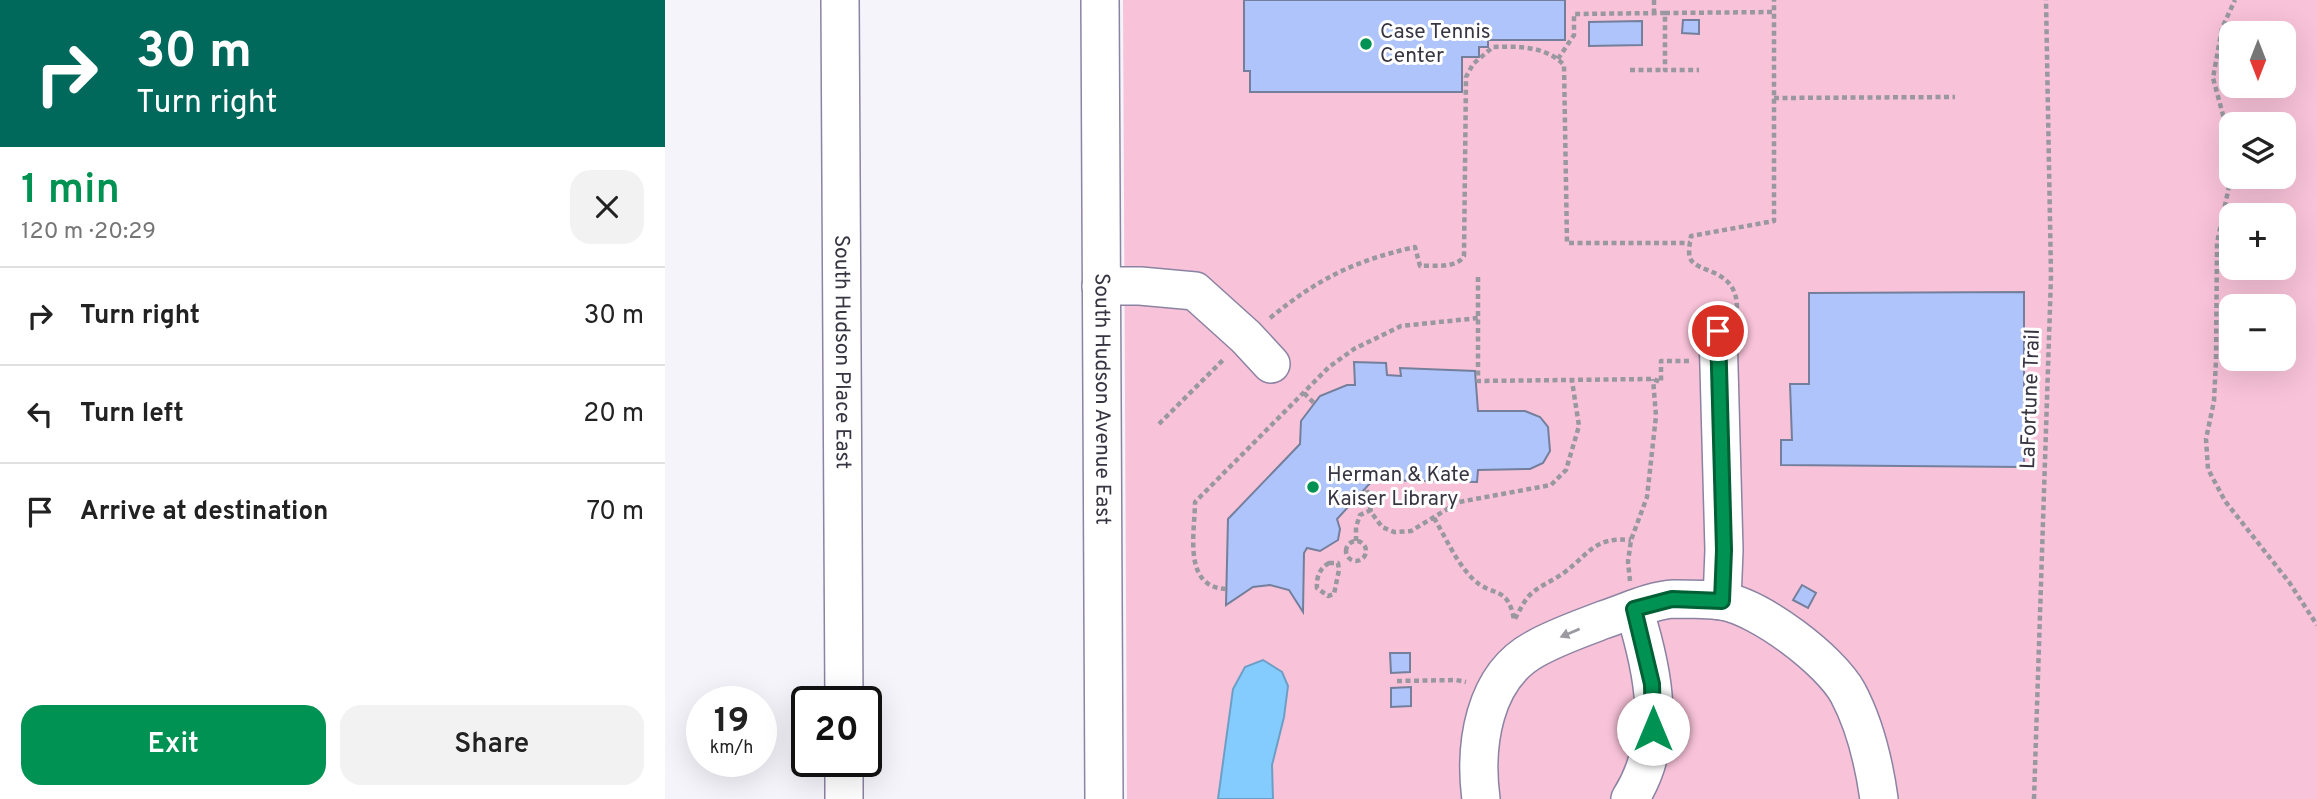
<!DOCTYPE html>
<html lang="en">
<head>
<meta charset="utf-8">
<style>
  body { margin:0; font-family:Overpass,sans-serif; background:#f2f2f2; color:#222; height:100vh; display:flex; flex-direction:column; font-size:26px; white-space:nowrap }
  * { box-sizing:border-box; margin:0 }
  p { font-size:23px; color:#767676 }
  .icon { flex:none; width:38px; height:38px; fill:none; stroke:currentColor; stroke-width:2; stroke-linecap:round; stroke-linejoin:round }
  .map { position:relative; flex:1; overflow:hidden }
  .side { display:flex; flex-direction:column; background:#fff; width:665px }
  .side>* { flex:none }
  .top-card { background:#00695c; color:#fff; overflow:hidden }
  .needle { width:46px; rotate:180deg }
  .controls { position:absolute; left:1554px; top:21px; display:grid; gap:14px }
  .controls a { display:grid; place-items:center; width:77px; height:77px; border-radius:14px; background:#fff; box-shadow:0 7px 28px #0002; font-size:35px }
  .speed { position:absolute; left:21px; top:686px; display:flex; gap:14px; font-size:35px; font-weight:700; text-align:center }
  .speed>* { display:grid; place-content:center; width:91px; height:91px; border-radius:50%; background:#fff; box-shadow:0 7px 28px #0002; line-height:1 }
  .speed small { font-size:18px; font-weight:400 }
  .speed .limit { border:4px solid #111; border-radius:10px; background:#fff; color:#111 }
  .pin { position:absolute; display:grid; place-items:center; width:60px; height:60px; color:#fff; margin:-30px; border:4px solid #fff; border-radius:50%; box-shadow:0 2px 7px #0007 }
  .me { position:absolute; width:77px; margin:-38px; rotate:0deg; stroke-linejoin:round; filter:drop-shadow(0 0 5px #0008) }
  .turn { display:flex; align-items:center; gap:24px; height:147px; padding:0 21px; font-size:32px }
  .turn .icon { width:91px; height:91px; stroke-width:2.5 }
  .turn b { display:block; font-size:49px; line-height:60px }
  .round { display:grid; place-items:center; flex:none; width:74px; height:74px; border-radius:21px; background:#f2f2f2 }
  .summary { display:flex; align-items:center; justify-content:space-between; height:119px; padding:0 21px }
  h1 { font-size:42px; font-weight:600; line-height:52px; color:#009252 }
  .cta { display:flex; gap:14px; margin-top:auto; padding:14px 21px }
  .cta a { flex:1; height:80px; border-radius:21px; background:#009252; color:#fff; font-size:28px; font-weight:600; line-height:80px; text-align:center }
  .cta a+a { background:#f2f2f2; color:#222 }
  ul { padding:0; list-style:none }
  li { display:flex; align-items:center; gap:21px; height:98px; padding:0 21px; border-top:2px solid #e0e0e0 }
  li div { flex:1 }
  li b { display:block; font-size:26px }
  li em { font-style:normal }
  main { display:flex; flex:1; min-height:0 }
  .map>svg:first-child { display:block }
  .green { fill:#f8c2d8; fill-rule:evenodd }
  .water { fill:#84ccfe; stroke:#6d9fc6; stroke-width:2 }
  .building { fill:#aec4fa; stroke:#747f9c; stroke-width:2 }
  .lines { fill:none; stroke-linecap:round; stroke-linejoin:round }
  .minor-casing { stroke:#8b83a2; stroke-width:40 }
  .path { stroke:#9998a1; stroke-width:4.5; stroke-dasharray:5 3.5; stroke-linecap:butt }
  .minor { stroke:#fff; stroke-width:37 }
  .oneway { fill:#9c9aa0 }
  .route-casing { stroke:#005f35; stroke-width:18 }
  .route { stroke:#009252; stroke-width:12 }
  .poi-dot { fill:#009252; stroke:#fff; stroke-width:2.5 }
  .labels { text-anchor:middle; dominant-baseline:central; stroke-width:6; stroke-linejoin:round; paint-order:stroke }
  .poi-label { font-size:21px; fill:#383542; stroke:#fff; text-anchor:start }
  .street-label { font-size:21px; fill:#383542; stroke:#fff }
</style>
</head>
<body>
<main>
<section class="side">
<div class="top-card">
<div class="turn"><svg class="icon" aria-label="right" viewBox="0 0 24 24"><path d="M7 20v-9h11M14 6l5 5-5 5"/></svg><div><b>30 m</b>Turn right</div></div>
</div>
<div class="summary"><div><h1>1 min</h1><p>120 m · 20:29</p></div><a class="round"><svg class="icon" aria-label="close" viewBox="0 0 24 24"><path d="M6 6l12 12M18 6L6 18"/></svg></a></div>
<ul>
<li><svg class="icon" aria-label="right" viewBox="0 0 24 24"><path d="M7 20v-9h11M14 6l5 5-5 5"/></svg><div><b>Turn right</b></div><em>30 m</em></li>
<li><svg class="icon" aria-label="left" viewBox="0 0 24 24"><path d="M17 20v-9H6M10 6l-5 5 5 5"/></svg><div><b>Turn left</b></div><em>20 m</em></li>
<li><svg class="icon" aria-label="arrive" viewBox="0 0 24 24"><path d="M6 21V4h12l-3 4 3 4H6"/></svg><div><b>Arrive at destination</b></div><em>70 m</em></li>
</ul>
<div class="cta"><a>Exit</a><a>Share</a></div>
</section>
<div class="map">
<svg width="1652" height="799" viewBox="0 0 1652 799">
  <rect width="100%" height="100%" fill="#f5f4fb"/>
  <path class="green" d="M458,0H1652V799H462ZM1566,33H1619V86H1566ZM1566,124H1619V177H1566ZM1566,215H1619V268H1566ZM1566,306H1619V359H1566Z"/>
  <path class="water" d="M598,660L617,672L623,686L619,717L607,765L608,799H553L568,689L580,667Z"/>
  <path class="building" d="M579,0H900V40H823V47H814V57H797V92H585V71H579Z
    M1018,20H1034V34L1017,33Z
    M977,21V45L924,46V22Z
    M1359,292V467L1116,465V440H1127L1125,384H1144V293Z
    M689,362L721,363L722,375L736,376L735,368L810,371L813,411H860L875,417L883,427L885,451L878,463L865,469L813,470L812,482L708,480L672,519L675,529L673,540L655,551L642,548L639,553L638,612L624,590L605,585L588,587L561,605L563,519L635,444L636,421L655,396L682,385H690Z
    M1137,585L1151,593L1143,608L1128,600Z
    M725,653H745V672L726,673Z
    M746,687V706L726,707V688Z"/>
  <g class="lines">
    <g class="minor-casing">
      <g id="minor">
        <path id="s1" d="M175,0L179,702"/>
        <path id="s2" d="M435,0L439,799"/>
        <path d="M436,286H475L530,291L581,337L606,364"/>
        <path d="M1053,331L1059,550L1057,601"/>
        <path d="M179,761V799"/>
        <path d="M816,799C809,746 818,677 870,649C891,637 915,629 938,620C960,613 986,600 1009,599C1024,599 1042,599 1057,601C1095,607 1165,660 1183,693C1200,725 1209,763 1214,799"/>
        <path d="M965,799C1003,739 989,673 969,609"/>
      </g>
    </g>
    <path class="path" d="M989,0V13
      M1000,13L1109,12
      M893,59L909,35V14L1000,13V70H1034
      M965,70H1000
      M1109,98L1290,97
      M1566,175L1564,137L1548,78L1557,28L1570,0
      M1566,177L1552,243L1551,360L1549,401L1541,439L1543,469L1560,501L1624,582L1652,625
      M813,277V381L988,379L996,382V361H1026
      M1072,308C1072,267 1031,274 1025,258C1023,253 1025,242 1026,236L1109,221V0
      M605,318C654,278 689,261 750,247L755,266C769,265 791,269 799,256L801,77L808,64L828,47C853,46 881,46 899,65L902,243H1025
      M639,393L649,403
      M494,424L559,359
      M702,490L706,512L717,527L729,532L746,531L794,502L886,485L901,470L914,426L907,381
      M769,518C781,538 791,562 808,579C827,598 843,584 849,620C853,614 856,607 860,601C869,587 887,582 900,572C926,552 929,537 966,540
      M681 551a10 10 0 1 1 20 0a10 10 0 1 1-20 0Z
      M691,541V527L695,515L706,510
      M664,563H673L674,570L669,594L663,596L652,588C651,577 655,568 664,563Z
      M965,581L963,562L966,540L982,497L991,416L988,379
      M561,589C517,587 530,532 530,502L664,367L689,349L736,326L813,318
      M732,681L791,680L801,682
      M1369,799L1386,276L1381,0"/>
    <use href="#minor" class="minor"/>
  </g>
  <defs><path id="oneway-solid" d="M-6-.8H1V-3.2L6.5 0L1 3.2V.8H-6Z" transform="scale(1.75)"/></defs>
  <use class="oneway" href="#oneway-solid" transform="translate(905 633) rotate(157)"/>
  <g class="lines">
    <g class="route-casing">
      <path id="route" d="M988,729L987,684L969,609L1007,599L1057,601L1059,550L1053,331"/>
    </g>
    <use href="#route" class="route"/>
  </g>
  <g class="poi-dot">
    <circle cx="701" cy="44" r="7"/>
    <circle cx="648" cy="487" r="7"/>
  </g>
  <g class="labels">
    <g class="poi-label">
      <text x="715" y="32">Case Tennis<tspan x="715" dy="24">Center</tspan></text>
      <text x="662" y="475">Herman &amp; Kate<tspan x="662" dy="24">Kaiser Library</tspan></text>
    </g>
    <g class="street-label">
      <text stroke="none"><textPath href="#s1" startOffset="352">South Hudson Place East</textPath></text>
      <text stroke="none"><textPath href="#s2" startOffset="399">South Hudson Avenue East</textPath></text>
      <text transform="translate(1366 399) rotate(-88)">LaFortune Trail</text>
    </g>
  </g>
</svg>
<div class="controls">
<a><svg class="needle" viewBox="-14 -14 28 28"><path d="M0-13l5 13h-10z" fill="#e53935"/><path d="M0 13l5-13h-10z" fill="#767676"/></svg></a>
<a><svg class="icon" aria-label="layers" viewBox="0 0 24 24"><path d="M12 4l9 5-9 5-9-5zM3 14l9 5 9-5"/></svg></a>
<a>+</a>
<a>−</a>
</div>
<div class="speed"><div>19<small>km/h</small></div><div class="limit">20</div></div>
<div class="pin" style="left:1053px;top:331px;background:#d93025"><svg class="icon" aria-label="arrive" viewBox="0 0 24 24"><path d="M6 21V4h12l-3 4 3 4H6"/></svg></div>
<svg class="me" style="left:988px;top:729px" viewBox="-20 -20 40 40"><circle r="19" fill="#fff"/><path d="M0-13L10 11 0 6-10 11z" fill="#009252"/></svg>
</div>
</main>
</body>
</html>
